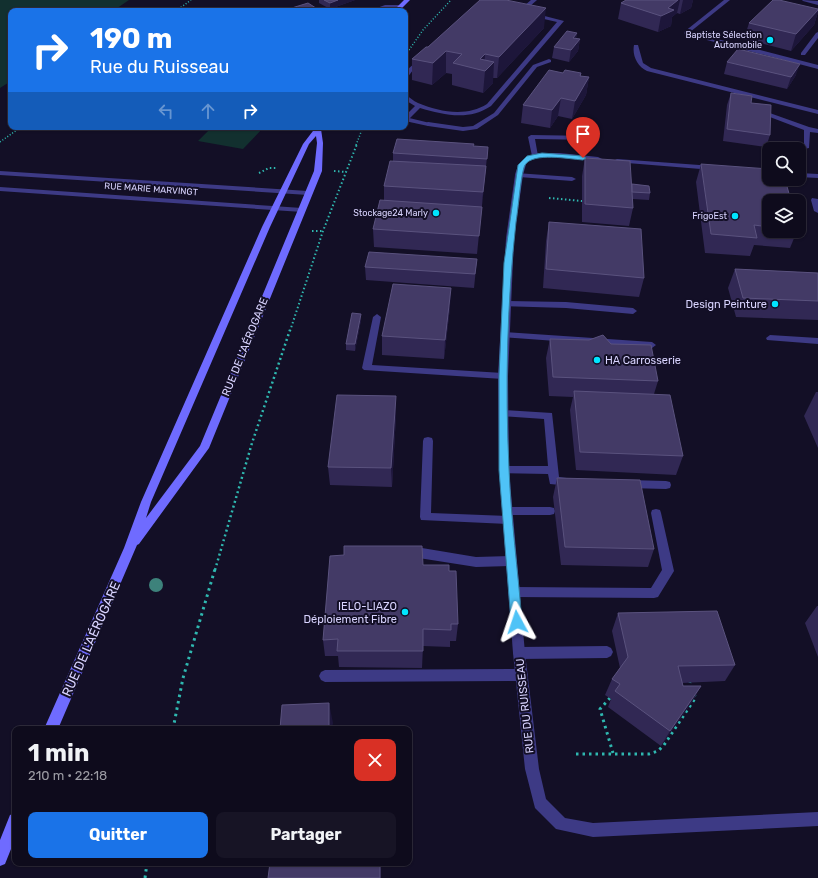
<!DOCTYPE html>
<html lang="fr">
<head>
<meta charset="utf-8">
<style>
  body { margin:0; font-family:Rubik,sans-serif; background:#171425; color:#f1f3f6; height:100vh; display:flex; flex-direction:column; font-size:15px; white-space:nowrap }
  * { box-sizing:border-box; margin:0 }
  p { font-size:13px; color:#9b9ba3 }
  .icon { flex:none; width:22px; height:22px; fill:none; stroke:currentColor; stroke-width:2; stroke-linecap:round; stroke-linejoin:round }
  .map { position:relative; flex:1; overflow:hidden }
  .drawer { position:absolute; left:12px; top:726px; width:400px; height:140px; display:flex; flex-direction:column; background:#0e0b1c; border-radius:8px; box-shadow:0 1px 3px #0004,0 0 0 1px #2e2b3b }
  .drawer>* { flex:none }
  .top-card { position:absolute; left:8px; top:8px; width:400px; height:122px; border-radius:8px; box-shadow:0 1px 3px #0004,0 0 0 1px #2e2b3b; background:#1a73e8; color:#fff; overflow:hidden }
  .controls { position:absolute; left:762px; top:142px; display:grid; gap:8px }
  .controls a { display:grid; place-items:center; width:44px; height:44px; border-radius:8px; background:#0e0b1c; box-shadow:0 1px 3px #0004,0 0 0 1px #2e2b3b; font-size:20px }
  .pin { position:absolute; display:grid; place-items:center; width:34px; height:34px; color:#fff; margin:-41px -17px; border-radius:50% 50% 50% 0; rotate:-45deg; box-shadow:0 0 4px #0007 }
  .pin .icon { rotate:45deg }
  .me { position:absolute; width:44px; margin:-22px; rotate:355deg; stroke-linejoin:round; filter:drop-shadow(0 0 3px #0008) }
  .turn { display:flex; align-items:center; gap:14px; height:84px; padding:0 16px; font-size:18px }
  .turn .icon { width:52px; height:52px; stroke-width:2.5 }
  .turn b { display:block; font-size:28px; line-height:34px }
  .lanes { display:flex; align-items:center; height:38px; padding:0 16px; background:#0003; justify-content:center; gap:20px; direction:ltr }
  .lanes .off { opacity:.35 }
  .round { display:grid; place-items:center; flex:none; width:42px; height:42px; border-radius:8px; background:#171425 }
  .overview { display:flex; align-items:center; justify-content:space-between; height:68px; padding:0 16px }
  h1 { font-size:24px; font-weight:700; line-height:30px }
  .cta { display:flex; gap:8px; margin-top:auto; padding:8px 16px }
  .cta a { flex:1; height:46px; border-radius:8px; background:#1a73e8; color:#fff; font-size:16px; font-weight:700; line-height:46px; text-align:center }
  .cta a+a { background:#171425; color:#f1f3f6 }
  .map>svg:first-child { display:block }
  .green { fill:#12302f }
  .lines { fill:none; stroke-linecap:round; stroke-linejoin:round }
  .path-far3 { stroke:#2fb8b0; stroke-width:1.5; stroke-dasharray:1 2; stroke-linecap:butt }
  .path-far2 { stroke:#2fb8b0; stroke-width:2; stroke-dasharray:1.5 2.5; stroke-linecap:butt }
  .path-far1 { stroke:#2fb8b0; stroke-width:2.5; stroke-dasharray:2 3; stroke-linecap:butt }
  .path { stroke:#2fb8b0; stroke-width:3; stroke-dasharray:2.5 4; stroke-linecap:butt }
  .service { fill:#3d3a85; fill-rule:evenodd }
  .minor { fill:#3d3a85; fill-rule:evenodd }
  .secondary { fill:#6f6bff; fill-rule:evenodd }
  .tree { fill:#3d827b }
  .wall { fill:#312854 }
  .shaded-wall { fill:#1d163a }
  .building { fill:#433a66; stroke:#5a527e }
  .route { fill:#4fc3f7; stroke:#337fa1 }
  .poi-dot { fill:#00e5ff; stroke:#130f26; stroke-width:1.5 }
  .labels { text-anchor:middle; dominant-baseline:central; stroke-width:4; stroke-linejoin:round; paint-order:stroke }
  .far-poi-label { font-size:9px; fill:#d9d4ff; stroke:#130f26; text-anchor:end }
  .far-street-label { font-size:9px; fill:#d9d4ff; stroke:#130f26 }
  .poi-label { font-size:11px; fill:#d9d4ff; stroke:#130f26; text-anchor:end }
  .street-label { font-size:11px; fill:#d9d4ff; stroke:#130f26 }
  .near-street-label { font-size:13px; fill:#d9d4ff; stroke:#130f26 }
</style>
</head>
<body>
<div class="map">
<svg width="818" height="878" viewBox="0 0 818 878">
  <rect width="100%" height="100%" fill="#130f26"/>
  <path class="green" d="M0,0H129L113,11H11V81L0,88Z
    M212,127H264L243,149L198,141Z"/>
  <g class="lines">
    <path class="path-far3" d="M176,11L191,0
      M409,50L423,30L451,0
      M0,142L21,127
      M356,145L363,127"/>
    <path class="path-far2" d="M334,171L346,172
      M259,173L269,168H277
      M549,198L582,201
      M312,231H323
      M290,331L323,231L357,144"/>
    <path class="path-far1" d="M215,570L252,443L290,330"/>
    <path class="path" d="M688,689L690,682
      M610,698L600,709L613,753
      M173,729L183,678L215,569
      M576,754H649L658,751L664,745L696,697L693,694
      M145,878L147,863"/>
    <path class="service" d="M531,0H537L521,14H517V12Z
      M724,0H730L690,32L818,65V69L684,34V32Z
      M802,0L818,1V5L803,1Z
      M533,13L564,21L491,106C469,121 444,115 420,108L408,120L405,121V116L415,106L405,100V95C410,97 413,101 418,103C439,112 467,117 487,104L557,22L531,16L530,15Z
      M818,32V38L805,55H801V53L816,33Z
      M634,45H638L643,63L651,68L818,110V114L647,71C637,66 632,55 634,45Z
      M549,59L551,60V62L537,67L498,115L477,129L463,131L428,126L425,124L428,122L463,127L473,126L494,113L533,65Z
      M421,60L426,61L413,70L407,78L405,79C405,68 413,65 421,60Z
      M757,110H761L809,127L818,129V133L810,132L809,148L804,149V130L757,112Z
      M531,135L594,136L597,138L594,140L535,139L538,156L535,158L532,156L528,137Z
      M0,171L308,191L312,193L308,195L0,175Z
      M516,173L572,177L576,179L572,181L519,177L515,175Z
      M812,198L818,199V213L814,211L811,200Z
      M506,301L566,302L633,308L637,311L633,314L566,308L503,306L502,304Z
      M377,314L381,317L372,365L503,373L508,376L503,379L364,370L362,368L373,317Z
      M505,332L652,342L656,345L652,348L502,337L501,335Z
      M770,335L818,338V344L767,340L766,338Z
      M504,410L552,413L559,477L574,479L575,482L574,485L570,486L550,484L548,474L500,473L499,470L500,467L504,466H548L544,419L501,416L499,414Z
      M428,437L432,438L433,441L431,513L508,516L512,517L513,520L512,523L508,524L421,520L420,517L423,441L424,438Z
      M628,480L666,481L670,482L671,485L670,488L666,489L628,488L624,487L623,484L624,481Z
      M507,507H550L554,508L555,511L554,514L550,515H507L503,514L502,511L503,508Z
      M656,509L660,510L661,513L674,571L658,597L654,598L514,597L510,596L508,592L510,588L514,587L651,588L662,570L651,513L652,510Z
      M410,548H422L476,557L511,556L515,558L517,561L515,564L511,566L476,567L406,556L404,553L406,550Z
      M607,646L611,648L613,652L611,656L607,658L519,659L515,657L513,653L515,649L519,647Z
      M522,669L526,671L528,675L526,679L522,681L325,682L321,680L319,676L321,672L325,670Z"/>
    <path class="minor" d="M385,5H400L403,7L400,9L369,11Z
      M405,117L430,123L431,124L428,126L405,121Z
      M539,153H560L598,157L602,159L598,161C576,159 548,151 527,161L523,175L514,238L508,376L509,470L525,653L539,769L546,799L565,818L593,823L818,812V826L593,837L556,829L535,808L525,769L513,653L499,470L498,376L502,304L506,238L515,175C519,160 525,156 539,153Z
      M617,159L713,166L717,168L713,170L615,162V160Z
      M799,173L818,174V178L799,177Z
      M0,187L302,208L306,210L302,212L0,191Z"/>
    <path class="secondary" d="M404,0H410L399,11H393Z
      M316,127H322L321,129L323,143L322,171L209,448L139,544L137,545L58,729H44L124,548L141,502L262,227L303,144ZM316,136L317,143L314,171L200,446L146,518L151,502L270,227L309,144Z
      M15,813V839L5,864L0,866V840L10,815Z"/>
  </g>
  <circle class="tree" cx="156" cy="585" r="7"/>
  <path class="wall" d="M319,0H355L330,9L319,3Z
    M626,0H693L691,8L680,14L677,13L672,17L671,26L658,32L618,19L621,3Z
    M818,9V12L814,25L791,51L744,39L749,23Z
    M544,28L497,78H493V83L483,93L452,85V74L446,73L432,85L412,80V59L428,47Z
    M577,33L576,38L580,39L578,51L569,62L552,58L554,47Z
    M727,62L796,75L787,89L724,74Z
    M563,73H581V76L589,77L586,95L572,119L558,116L550,128L521,123L523,105Z
    M731,93L770,135L766,147L723,141L727,105Z
    M488,147L477,254L374,247L373,229L384,201V186L393,161V153Z
    M585,158L632,184L650,193L649,200L633,199V208L629,226L582,222V176Z
    M701,164L769,201V231H797L790,248L754,245L750,256L705,253L696,182Z
    M549,222L644,278L639,297L543,288L546,241Z
    M477,259L474,288L366,280L365,267Z
    M735,269L818,273V320L736,317L728,288Z
    M450,307L444,359L382,355V336Z
    M361,320L355,351L346,350V344Z
    M550,339L611,344L658,381L654,394L683,456L676,475L576,470L570,410L573,397L549,396L546,358Z
    M816,392H818V448L804,416Z
    M396,415L392,487L330,485L328,467Z
    M557,478L654,549L648,567L561,565L553,497Z
    M423,565L449,571L458,624L456,641H450V647L423,646L422,668L339,667L338,656H325L323,640Z
    M817,606H818V657L805,623Z
    M618,613L735,665L725,681L682,683L683,686H701L692,702L661,746L608,707L611,699L605,695L612,679L620,668L612,631Z"/>
  <path class="shaded-wall" d="M338,0H355L330,9V3Z
    M678,0H680L677,13L672,17L671,26L658,32L661,16L668,8Z
    M683,0H693L691,8L680,14Z
    M546,8L544,28L497,78L499,57Z
    M818,10V12L814,25L791,51L796,34Z
    M577,33L575,44L573,38Z
    M580,39L578,51L569,62L571,50Z
    M446,51V73L432,85L433,63Z
    M485,54L484,70L480,59Z
    M494,62L493,83L483,93L485,71Z
    M800,64L796,75L787,89L791,77Z
    M589,77L586,95L572,119L575,101Z
    M561,98L558,116L550,128L552,110Z
    M486,166L484,185L482,210L483,192Z
    M451,288L450,307L444,359L445,340Z
    M361,314V320L355,351V344Z
    M396,396V415L392,487L391,468Z
    M701,686L692,702L661,746L670,731Z
    M329,703L333,723L332,729H329Z
    M380,863H381V878H380Z"/>
  <path class="building" d="M324,0H338L330,3Z
    M480,0H506L546,8L499,57L485,54L480,59L494,62L485,71L453,63L462,54L446,51L433,63L412,59L426,47H428Z
    M626,0H678L668,8L674,10L661,16L621,3Z
    M773,0H779L818,9V10L796,34L749,23Z
    M308,3L319,10L315,11H282Z
    M567,31L577,33L573,38L580,39L571,50L554,47Z
    M738,49L800,64L791,77L727,62Z
    M549,70L563,73L565,70L581,73L580,76L589,77L575,101L561,98L552,110L523,105Z
    M731,93L752,96L751,103L771,105L770,135L727,129Z
    M397,139L474,144L473,146L488,147L487,159L393,153Z
    M585,158L630,161L633,208L585,204Z
    M390,161L486,166L483,192L384,186Z
    M701,164L769,169V179H785L791,201H769V227L754,225L757,238L711,234Z
    M632,184L649,186L650,193L632,192Z
    M380,200L482,207L479,236L373,229Z
    M549,222L641,229L644,278L546,269Z
    M369,252L477,259L475,274L365,267Z
    M735,269L818,273V301L743,298Z
    M393,284L451,288L445,340L382,336Z
    M352,313L361,314L355,344H346Z
    M603,335L611,344L651,345L658,381L553,377L550,339L589,340Z
    M574,391L670,395L683,456L580,452Z
    M337,395L396,396L391,468L328,467Z
    M557,478L640,480L654,549L565,547Z
    M344,546H422L423,565H449V571H456L458,624H451V630L423,629V651H337L338,639L323,640L330,556L344,555Z
    M717,611L735,665L678,666L683,686H701L670,731L615,691L620,684L612,679L628,657L618,613Z
    M329,703V729H280L282,705Z
    M270,863H380V878H268Z"/>
  <path class="route" d="M542,153L583,156L586,158L583,160C569,159 533,152 525,165C521,172 518,211 516,222C507,303 505,387 509,469C511,520 518,571 522,622L520,626L517,627L513,626L511,622L499,470V376L504,263L518,165L527,156Z"/>
  <g class="poi-dot">
    <circle cx="770" cy="40" r="4"/>
    <circle cx="436" cy="213" r="4"/>
    <circle cx="735" cy="216" r="4"/>
    <circle cx="775" cy="304" r="4"/>
    <circle cx="597" cy="360" r="4"/>
    <circle cx="405" cy="612" r="4"/>
  </g>
  <g class="labels">
    <g class="far-poi-label">
      <text x="762" y="35">Baptiste Sélection<tspan x="762" dy="10">Automobile</tspan></text>
      <text x="428" y="213">Stockage24 Marly</text>
      <text x="727" y="216">FrigoEst</text>
    </g>
    <g class="far-street-label">
      <text transform="translate(151 189) rotate(4)">RUE MARIE MARVINGT</text>
    </g>
    <g class="poi-label">
      <text x="767" y="304">Design Peinture</text>
      <text x="605" y="360" text-anchor="start">HA Carrosserie</text>
      <text x="397" y="606">IELO-LIAZO<tspan x="397" dy="13">Déploiement Fibre</tspan></text>
    </g>
    <g class="street-label">
      <text transform="translate(245 347) rotate(-68)">RUE DE L'AÉROGARE</text>
      <text transform="translate(525 706) rotate(-96)">RUE DU RUISSEAU</text>
    </g>
    <g class="near-street-label">
      <text transform="translate(91 639) rotate(-66)">RUE DE L'AÉROGARE</text>
    </g>
  </g>
</svg>
<div class="controls">
<a><svg class="icon" aria-label="search" viewBox="0 0 24 24"><circle cx="10" cy="10" r="6"/><path d="M15 15l6 6"/></svg></a>
<a><svg class="icon" aria-label="layers" viewBox="0 0 24 24"><path d="M12 4l9 5-9 5-9-5zM3 14l9 5 9-5"/></svg></a>
</div>
<div class="pin" style="left:583px;top:158px;background:#d93025"><svg class="icon" aria-label="arrive" viewBox="0 0 24 24"><path d="M6 21V4h12l-3 4 3 4H6"/></svg></div>
<svg class="me" style="left:517px;top:622px" viewBox="-20 -20 40 40"><path d="M0-17L14 15 0 8-14 15z" fill="#4fc3f7" stroke="#fff" stroke-width="4"/></svg>
<div class="top-card">
<div class="turn"><svg class="icon" aria-label="right" viewBox="0 0 24 24"><path d="M7 20v-9h11M14 6l5 5-5 5"/></svg><div><b>190 m</b>Rue du Ruisseau</div></div>
<div class="lanes"><svg class="icon off" aria-label="left" viewBox="0 0 24 24"><path d="M17 20v-9H6M10 6l-5 5 5 5"/></svg><svg class="icon off" aria-label="ahead" viewBox="0 0 24 24"><path d="M12 20V5M6 11l6-6 6 6"/></svg><svg class="icon" aria-label="right" viewBox="0 0 24 24"><path d="M7 20v-9h11M14 6l5 5-5 5"/></svg></div>
</div>
<section class="drawer">
<div class="overview"><div><h1>1 min</h1><p>210 m · 22:18</p></div><a class="round" style="background:#d93025;color:#fff"><svg class="icon" aria-label="close" viewBox="0 0 24 24"><path d="M6 6l12 12M18 6L6 18"/></svg></a></div>
<div class="cta"><a>Quitter</a><a>Partager</a></div>
</section>
</div>
</body>
</html>
